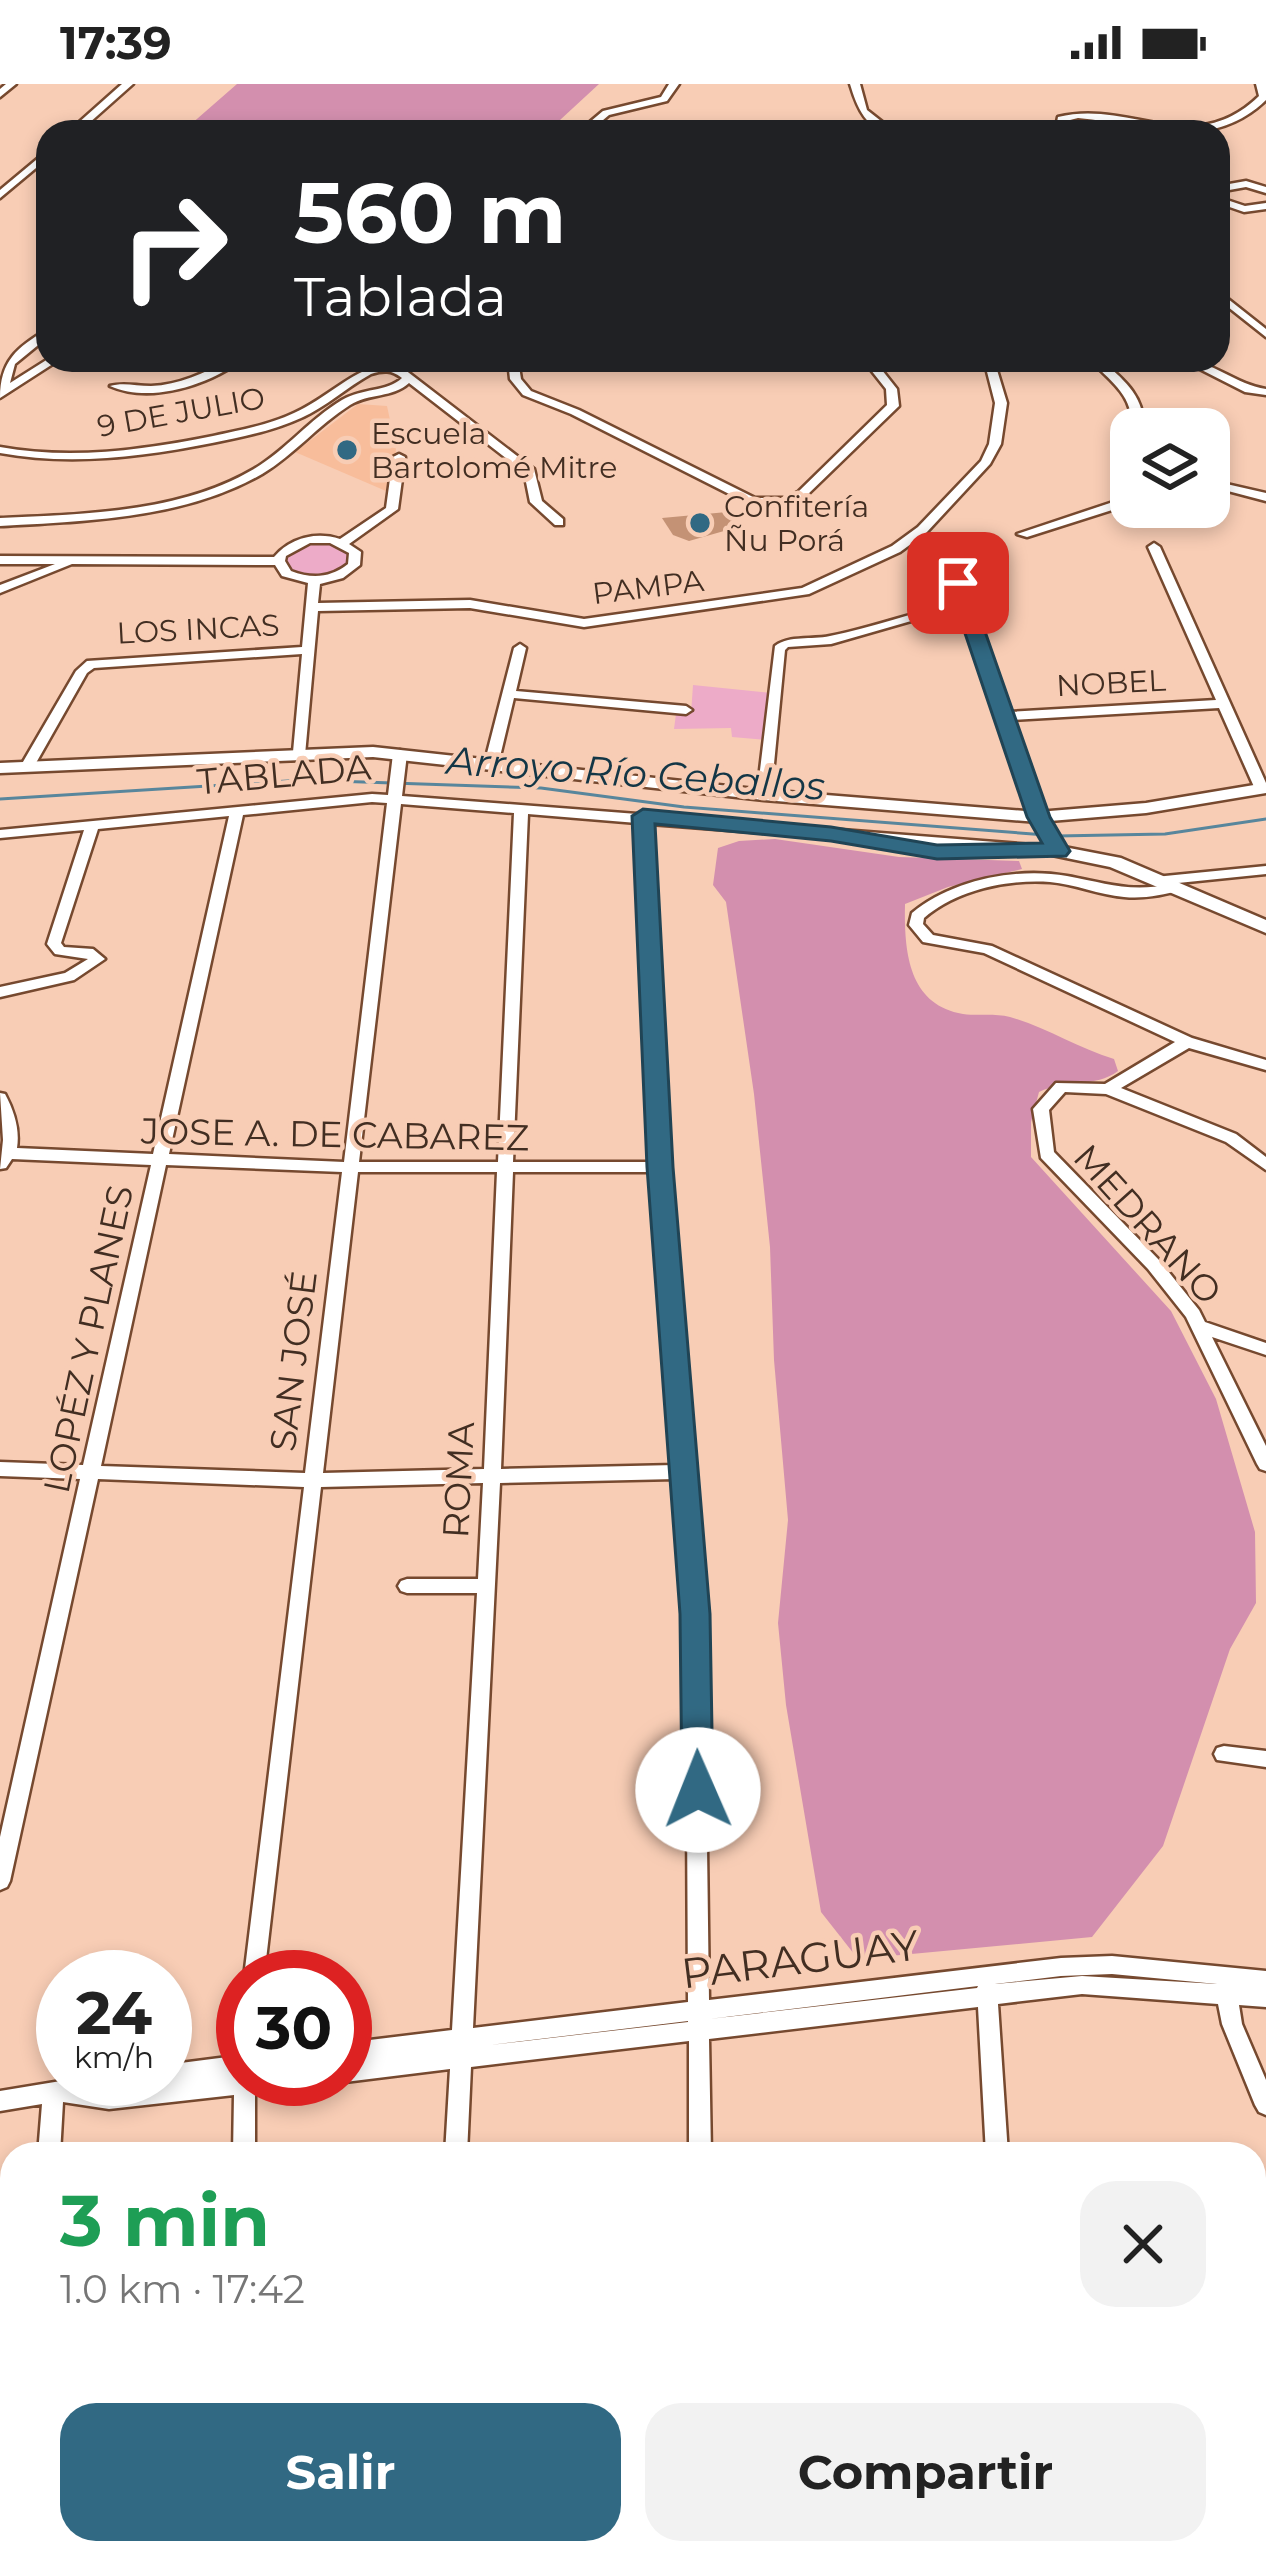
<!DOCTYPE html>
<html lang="es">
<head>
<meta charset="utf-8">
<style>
  body { margin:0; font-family:Montserrat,sans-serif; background:#f2f2f2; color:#222; height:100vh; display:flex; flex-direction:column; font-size:45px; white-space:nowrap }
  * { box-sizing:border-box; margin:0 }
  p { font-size:39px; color:#767676 }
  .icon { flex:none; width:66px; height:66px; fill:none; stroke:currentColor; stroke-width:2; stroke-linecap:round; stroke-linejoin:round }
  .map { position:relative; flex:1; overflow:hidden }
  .sheet { position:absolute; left:0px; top:2058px; width:1266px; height:423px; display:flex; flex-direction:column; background:#fff; border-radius:36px 36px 0 0; box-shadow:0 6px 18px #0003 }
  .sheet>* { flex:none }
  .hud { position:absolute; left:36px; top:36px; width:1194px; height:252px; border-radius:36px; box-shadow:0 6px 18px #0003; background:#202124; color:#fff; overflow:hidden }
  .buttons { position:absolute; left:1110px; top:324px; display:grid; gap:24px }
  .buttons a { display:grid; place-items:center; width:120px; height:120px; border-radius:24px; background:#fff; box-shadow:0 6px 18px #0003; font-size:60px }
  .speed { position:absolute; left:36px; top:1866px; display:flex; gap:24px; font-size:60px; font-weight:700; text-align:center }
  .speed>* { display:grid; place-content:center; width:156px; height:156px; border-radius:50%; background:#fff; box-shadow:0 6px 18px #0003; line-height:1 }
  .speed small { font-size:30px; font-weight:400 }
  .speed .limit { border:18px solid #d22; background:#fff; color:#111 }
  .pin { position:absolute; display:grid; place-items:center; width:102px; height:102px; color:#fff; margin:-51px; border-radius:24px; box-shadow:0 6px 18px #0006 }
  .me { position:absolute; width:132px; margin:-66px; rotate:359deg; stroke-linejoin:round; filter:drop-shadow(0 0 9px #0008) }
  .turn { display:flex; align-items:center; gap:42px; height:252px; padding:0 60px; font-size:54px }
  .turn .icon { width:156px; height:156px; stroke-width:2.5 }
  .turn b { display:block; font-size:84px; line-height:102px }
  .round { display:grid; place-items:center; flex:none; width:126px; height:126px; border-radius:36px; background:#f2f2f2 }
  .overview { display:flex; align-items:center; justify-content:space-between; height:204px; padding:0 60px }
  h1 { font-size:72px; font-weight:700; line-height:90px; color:#1e9e55 }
  .primary-button { display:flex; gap:24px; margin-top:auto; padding:24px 60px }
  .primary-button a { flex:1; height:138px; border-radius:36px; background:#316983; color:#fff; font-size:48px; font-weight:700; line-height:138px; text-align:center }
  .primary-button a+a { background:#f2f2f2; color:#222 }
  .status { display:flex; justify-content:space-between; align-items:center; height:84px; padding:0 60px; background:#fff; direction:ltr }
  .status svg { height:33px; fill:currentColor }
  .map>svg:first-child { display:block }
  .built { fill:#f8bd9b }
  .green { fill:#edabc8 }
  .forest { fill:#d38fae }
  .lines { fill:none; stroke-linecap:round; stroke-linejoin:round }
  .stream { stroke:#58869c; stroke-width:3 }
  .building { fill:#c49275 }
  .minor-casing { stroke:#76492f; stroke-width:5 }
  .tertiary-casing { stroke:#76492f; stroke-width:5 }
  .secondary-casing { stroke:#76492f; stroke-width:5 }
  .minor { fill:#fff; fill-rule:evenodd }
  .tertiary { fill:#fff; fill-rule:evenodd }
  .secondary { fill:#fff; fill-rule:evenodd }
  .route { fill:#316983; stroke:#204455; stroke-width:3 }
  .poi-dot { fill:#316983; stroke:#f8cdb5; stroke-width:4.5 }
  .labels { text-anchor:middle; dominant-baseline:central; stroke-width:9; stroke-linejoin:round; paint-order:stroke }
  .far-street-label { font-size:30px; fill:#422e22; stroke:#f8cdb5 }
  .far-poi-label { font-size:30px; fill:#422e22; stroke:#f8cdb5; text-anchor:start }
  .street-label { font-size:36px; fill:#422e22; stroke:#f8cdb5 }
  .water-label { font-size:39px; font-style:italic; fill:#133646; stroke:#f8cdb5 }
  .near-street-label { font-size:42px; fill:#422e22; stroke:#f8cdb5 }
</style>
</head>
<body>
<div class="status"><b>17:39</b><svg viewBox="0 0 49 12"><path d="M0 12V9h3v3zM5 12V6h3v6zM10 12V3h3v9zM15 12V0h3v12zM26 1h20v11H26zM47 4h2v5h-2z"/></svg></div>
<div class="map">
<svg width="1266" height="2479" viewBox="0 0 1266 2479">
  <rect width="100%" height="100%" fill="#f8cdb5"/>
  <path class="built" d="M358,320L387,322L396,364L393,410L295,368Z"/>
  <path class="green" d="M332,455L357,475L329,495L286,489L281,470L296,459Z
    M693,601L771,609L768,656L732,653L731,644L674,645L676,630H691Z"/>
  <path class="forest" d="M237,0H599L547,48H182Z
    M775,755L899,773L1019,777L1022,785L948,803L905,820C904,867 908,921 963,930C978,932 995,929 1010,933C1045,943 1078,964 1114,975L1118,987C1095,1004 1066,995 1039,1008L1031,1038V1073L1171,1227L1216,1315L1255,1448L1256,1519L1230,1565L1163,1762L1092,1853L858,1875L821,1828L786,1621L778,1539L788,1436L774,1276L770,1163L754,1010L726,818L713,801L718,764L739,757Z"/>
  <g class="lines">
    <path class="stream" d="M0,715L304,696L541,704L684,723L1046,751
      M1057,752L1165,750L1266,735"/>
  </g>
  <path class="building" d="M727,428L738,443L689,457L673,451L662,434Z"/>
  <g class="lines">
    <g class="minor-casing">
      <path id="minor" d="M6,0H16L0,13V5Z
        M122,0H133L79,48H68Z
        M669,0H679L667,17L609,31L589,48H578L603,27L661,13Z
        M850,0H860L867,26L895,48C866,48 857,23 850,0Z
        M1256,0H1266V16C1210,70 1146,40 1078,34L1066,37L1065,48H1055L1058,33C1131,15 1193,76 1259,12Z
        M48,66V74L0,114V106Z
        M1246,97L1266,103V109L1246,103L1218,108V102Z
        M1218,113L1245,122L1266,119V125L1244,128L1218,119Z
        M1218,207L1266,245V253L1218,215Z
        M48,245V253L15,280L10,299L48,275L59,276L0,314C0,277 17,263 48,245Z
        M229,276H242C208,301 151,320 110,302C123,298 136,302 151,302C179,301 204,289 229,276Z
        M508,276H518L521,295L531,307L579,326L755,414H787L798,408L887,321L886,305L863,276H874L897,305L899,322L806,412L789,421L749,420L571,330L523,311L510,295Z
        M984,276H994L1007,319L1001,360L990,380L926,449L900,468L809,510L584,543L470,524L318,527L305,671H295L293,668L302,570L94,584L87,589L32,686H22L20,683L76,587L87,577L302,563L308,499L282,492L275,481L72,480L0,509V501L55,480H0V472L274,473C290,454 316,447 340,455L386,424L393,373L399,370L405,373L398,425L349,460L361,468L360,481L343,494L320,500L318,519L470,516L584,535L802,504L892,462L918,443L981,377L989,360L995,319ZM310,459H330L349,469L348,480C330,494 312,495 291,487L285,477L286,472Z
        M1090,276H1101C1123,295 1146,313 1143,345H1131C1135,312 1110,297 1090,276Z
        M1182,276C1212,276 1236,301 1266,305V311L1245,308Z
        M383,280L400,282L534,385L542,417L563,435V441H555L530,418L524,388L409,299C393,314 369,309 350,321C318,341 294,371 262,390C184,435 87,437 0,442V434C85,430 179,429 254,385C286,366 310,335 342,316C362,304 387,308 402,294C391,286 384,286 371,290C347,303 326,323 301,334C273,347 241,353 212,359C142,373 70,382 0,369V363C71,376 143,366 213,352C240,346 269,341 294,329C326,315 348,289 383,280Z
        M1209,396L1266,409V417L1209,402Z
        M1131,412V420L1027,453L1017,450Z
        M1154,459L1160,463L1266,699V708H1257L1255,705L1219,624L1011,636L1045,733L1038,737L1033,736L962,527L925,533L831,560L788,563L785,566L771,711L764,715L757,711L775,562C790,551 811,556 830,552C873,544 913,527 959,520L952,499L958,495L964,499L1009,628L1216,616L1148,463Z
        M520,560L526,564L516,607L686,622L692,626L686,630L514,614L498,681L496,684H486L484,681L514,564Z
        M400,666L407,670L402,712L637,730L643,728L649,731L1058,763L1065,767L1058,771L650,740L668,1083L704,1530L709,1916L1061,1874L1112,1872L1266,1887V1923L1239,1921L1242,1940L1266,1996V2031L1259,2028L1255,2021L1222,1940L1218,1920L1082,1910L998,1920L1008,2070H986L978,1923L709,1955L711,2070H689V1957L471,1983L467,2070H445L450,1985L345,1998L338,1995H345V1959L452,1946L477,1509H407L401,1507L398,1502L401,1497L407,1495H478L483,1399L321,1403L264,1893H244L304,1403L98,1395L10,1797L7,1803L0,1806V1753L80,1395L0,1392V1378L83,1381L151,1081L12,1075L6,1084L0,1085L3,1056L0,1009L5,1010C14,1027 20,1045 17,1064L153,1070L229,732L98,745L61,859L64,863L93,865L105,875L74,896L0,913V903L65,889L88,875L55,870L47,860L84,746L0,754V746L372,710L388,711L393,670ZM372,718L387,719L344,1078L169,1070L243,731ZM401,720L514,729L498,1078H359ZM528,730L637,739L652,1078H513ZM166,1081L342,1088L305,1389L101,1382ZM358,1088H497L484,1385L323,1389ZM513,1088H653L675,1381L501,1385ZM676,1395L686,1530L688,1918L473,1944L500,1399ZM1112,1890L1217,1900L1082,1892L995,1900L1061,1892ZM978,1902L977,1904L709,1935ZM688,1937V1938L490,1961Z
        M1266,782V790L1178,799L1183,803L1181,806C1162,811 1144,815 1124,813C1099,811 1075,800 1050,798C1007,795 957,806 924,834L923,840L933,851L992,862L1192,954L1266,976V986L1189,964L1121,1004L1236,1050L1266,1073V1086L1226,1058L1106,1010L1065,1008L1049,1026L1054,1068L1160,1177L1199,1226L1205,1238L1266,1259V1271L1212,1253L1266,1362V1387L1260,1385L1257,1380L1186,1233L1148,1185L1041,1074L1033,1025L1056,999L1105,1000L1175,958L984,869L923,858L909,841L912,829C952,796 1016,783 1067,792C1106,799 1130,809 1171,800L1160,799V793L1165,792Z
        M1224,1662L1266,1667V1683L1217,1676L1214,1670L1217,1664Z
        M243,1971V1995H297L294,2002L255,2008V2070H233L234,2011L109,2025L63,2018L60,2070H38L42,2020L0,2027V2007L73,1995H143L141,2002L161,1999L156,1995H165V1981Z
        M1266,2133V2155L1254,2156V2134Z
        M1266,2417V2441L1254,2442V2418Z
        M677,2469H701V2479H677Z
        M907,2469H981L977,2477L973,2479H899L903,2471Z"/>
    </g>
    <g class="tertiary-casing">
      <path id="tertiary" d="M1038,728L1044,729L1064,763L1121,774L1266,836V849L1110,783L1052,771L1029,733Z"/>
    </g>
    <g class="secondary-casing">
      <path id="secondary" d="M373,663L764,706L1038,728L1146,719L1266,699V709L1146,729L1038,738L764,716L373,673L0,689V679Z"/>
    </g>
    <use href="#minor" class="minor"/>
    <use href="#tertiary" class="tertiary"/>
    <use href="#secondary" class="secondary"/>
  </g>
  <path class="route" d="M958,493L968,499L1050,733L1070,767L1066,772L937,775L831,757L655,740L673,1083L710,1530L713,1706L709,1716L698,1720L686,1716L682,1706L680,1530L647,1083L632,732L643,725L831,743L937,761L1042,759L1027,733L948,499Z"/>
  <g class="poi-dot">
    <circle cx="347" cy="366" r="12"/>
    <circle cx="700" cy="439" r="12"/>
  </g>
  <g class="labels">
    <g class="far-street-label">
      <text transform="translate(181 328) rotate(-10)">9 DE JULIO</text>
      <text transform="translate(648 503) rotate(-7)">PAMPA</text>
      <text transform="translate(198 545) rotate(-3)">LOS INCAS</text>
      <text transform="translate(1111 599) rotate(-3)">NOBEL</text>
    </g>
    <g class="far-poi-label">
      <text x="371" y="349">Escuela<tspan x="371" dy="34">Bartolomé Mitre</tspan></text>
      <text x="724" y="422">Confitería<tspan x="724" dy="34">Ñu Porá</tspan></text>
    </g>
    <g class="street-label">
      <text transform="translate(284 690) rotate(-5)">TABLADA</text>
      <text transform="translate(335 1050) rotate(1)">JOSE A. DE CABAREZ</text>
      <text transform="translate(1148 1140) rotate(48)">MEDRANO</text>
      <text transform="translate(88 1255) rotate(-78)">LOPÉZ Y PLANES</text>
      <text transform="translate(293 1277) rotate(-83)">SAN JOSÉ</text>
      <text transform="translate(458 1396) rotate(-87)">ROMA</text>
    </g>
    <g class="water-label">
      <text transform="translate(636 689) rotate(4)">Arroyo Río Ceballos</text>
    </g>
    <g class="near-street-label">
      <text transform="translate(800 1875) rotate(-7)">PARAGUAY</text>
    </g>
  </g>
</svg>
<div class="buttons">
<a><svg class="icon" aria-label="layers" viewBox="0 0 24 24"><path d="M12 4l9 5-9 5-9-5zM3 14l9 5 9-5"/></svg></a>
</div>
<div class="speed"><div>24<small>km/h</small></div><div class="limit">30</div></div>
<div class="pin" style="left:958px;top:499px;background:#d93025"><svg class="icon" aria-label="arrive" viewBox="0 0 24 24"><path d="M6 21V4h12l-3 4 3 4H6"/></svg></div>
<svg class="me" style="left:698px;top:1706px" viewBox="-20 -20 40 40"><circle r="19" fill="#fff"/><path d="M0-13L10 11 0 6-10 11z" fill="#316983"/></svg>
<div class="hud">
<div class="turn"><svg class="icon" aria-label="right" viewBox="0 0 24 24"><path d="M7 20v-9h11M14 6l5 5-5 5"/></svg><div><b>560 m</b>Tablada</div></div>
</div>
<section class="sheet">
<div class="overview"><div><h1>3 min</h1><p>1.0 km · 17:42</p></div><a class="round"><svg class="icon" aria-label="close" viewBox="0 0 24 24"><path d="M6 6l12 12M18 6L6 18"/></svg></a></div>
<div class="primary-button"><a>Salir</a><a>Compartir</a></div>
</section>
</div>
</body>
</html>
